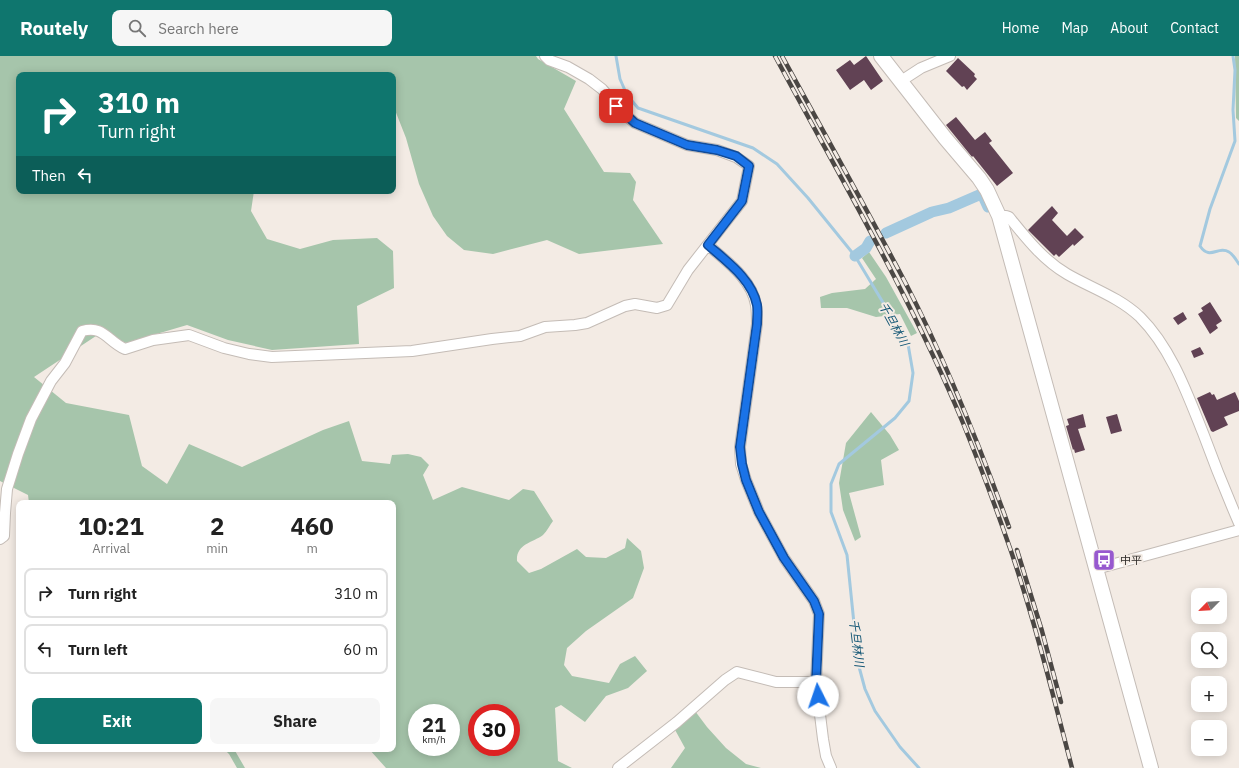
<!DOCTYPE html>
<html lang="en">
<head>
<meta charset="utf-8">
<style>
  body { margin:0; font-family:"IBM Plex Sans","Noto Sans JP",sans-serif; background:#f6f6f6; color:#222; height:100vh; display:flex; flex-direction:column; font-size:15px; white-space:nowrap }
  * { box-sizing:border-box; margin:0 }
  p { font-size:13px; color:#767676 }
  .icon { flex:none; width:22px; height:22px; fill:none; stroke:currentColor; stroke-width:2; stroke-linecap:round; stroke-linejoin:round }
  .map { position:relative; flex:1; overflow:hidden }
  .panel { position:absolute; left:16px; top:444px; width:380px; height:252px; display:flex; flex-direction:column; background:#fff; border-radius:8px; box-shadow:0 2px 10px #0003 }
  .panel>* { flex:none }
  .hud { position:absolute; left:16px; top:16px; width:380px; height:122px; border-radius:8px; box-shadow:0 2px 10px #0003; background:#0f766e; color:#fff; overflow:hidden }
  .needle { width:26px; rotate:246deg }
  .fabs { position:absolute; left:1191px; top:532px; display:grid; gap:8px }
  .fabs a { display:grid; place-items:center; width:36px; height:36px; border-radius:8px; background:#fff; box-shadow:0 2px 10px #0003; font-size:20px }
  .speed { position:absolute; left:408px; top:648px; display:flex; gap:8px; font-size:20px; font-weight:700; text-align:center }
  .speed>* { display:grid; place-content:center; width:52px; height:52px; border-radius:50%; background:#fff; box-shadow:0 2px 10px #0003; line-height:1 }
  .speed small { font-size:10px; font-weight:400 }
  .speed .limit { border:6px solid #d22; background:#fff; color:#111 }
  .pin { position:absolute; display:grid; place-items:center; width:34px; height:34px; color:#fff; margin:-17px; border-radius:8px; box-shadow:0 2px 6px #0006 }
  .me { position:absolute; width:44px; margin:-22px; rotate:356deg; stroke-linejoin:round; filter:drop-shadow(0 0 3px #0008) }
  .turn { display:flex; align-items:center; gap:14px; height:84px; padding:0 16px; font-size:18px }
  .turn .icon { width:52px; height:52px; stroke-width:2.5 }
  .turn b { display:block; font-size:28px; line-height:34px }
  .then { display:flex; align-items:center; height:38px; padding:0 16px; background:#0003; gap:8px; font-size:15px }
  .eta { display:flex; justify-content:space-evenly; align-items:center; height:68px; text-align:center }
  .eta b { font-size:24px; font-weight:700; line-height:28px }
  .cta { display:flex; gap:8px; margin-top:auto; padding:8px 16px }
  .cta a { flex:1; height:46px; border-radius:8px; background:#0f766e; color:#fff; font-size:16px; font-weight:700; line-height:46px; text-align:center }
  .cta a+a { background:#f6f6f6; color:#222 }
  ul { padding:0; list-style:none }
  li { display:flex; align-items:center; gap:12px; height:50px; margin:0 8px 6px; padding:0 8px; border:2px solid #e0e0e0; border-radius:8px }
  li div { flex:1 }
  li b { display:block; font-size:15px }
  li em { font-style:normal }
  header { display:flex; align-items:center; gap:24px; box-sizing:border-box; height:56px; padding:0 20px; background:#0f766e; color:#fff }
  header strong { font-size:19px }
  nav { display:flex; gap:22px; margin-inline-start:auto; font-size:14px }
  .search { width:280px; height:36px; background:#f6f6f6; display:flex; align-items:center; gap:10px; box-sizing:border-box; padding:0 14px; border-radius:8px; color:#767676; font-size:15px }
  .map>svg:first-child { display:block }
  .green { fill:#a6c5ab; fill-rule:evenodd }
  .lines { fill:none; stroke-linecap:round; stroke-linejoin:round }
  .stream { stroke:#a3c9df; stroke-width:3 }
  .canal { stroke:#a3c9df; stroke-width:11 }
  .building { fill:#614254 }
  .street-casing { stroke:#c4bcb6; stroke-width:12 }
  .secondary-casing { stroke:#c4bcb6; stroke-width:16 }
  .street { stroke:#fff; stroke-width:10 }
  .secondary { stroke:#fff; stroke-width:14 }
  .rail-casing { stroke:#4b4744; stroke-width:4.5 }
  .rail { stroke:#f3ebe4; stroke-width:3; stroke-dasharray:9; stroke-linecap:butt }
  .route-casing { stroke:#114b97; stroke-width:10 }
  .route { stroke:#1a73e8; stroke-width:7 }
  .labels { text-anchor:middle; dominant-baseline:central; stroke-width:4; stroke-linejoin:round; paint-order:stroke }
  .poi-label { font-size:11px; fill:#2d2a27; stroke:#f3ebe4; text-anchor:start }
  .water-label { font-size:12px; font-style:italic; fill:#115574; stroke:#f3ebe4 }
</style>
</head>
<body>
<header>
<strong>Routely</strong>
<div class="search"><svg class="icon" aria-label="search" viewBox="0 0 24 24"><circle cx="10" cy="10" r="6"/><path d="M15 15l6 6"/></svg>Search here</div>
<nav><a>Home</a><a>Map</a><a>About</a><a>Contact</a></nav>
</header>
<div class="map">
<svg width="1239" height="712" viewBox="0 0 1239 712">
  <rect width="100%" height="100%" fill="#f3ebe4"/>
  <path class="green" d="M0,0H536L538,3L576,25L564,53L604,116L630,117L636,126L633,144L663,188L579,198L547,184L493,198L464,194L447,180L433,160L419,128L406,82L393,49V19H19V135H254L251,155L267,183L300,193L333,184L377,182L393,195L394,232L357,250L359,288L272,294L228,284L187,269L126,287L102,276L34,321L66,347L129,359L142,410L167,428L189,388L242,411L323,374L349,365L362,405L390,408L392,399L408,398L421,401L429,409L423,419L433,444L462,431L509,444L523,433L534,435L553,465C550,469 547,475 543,479C532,487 516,488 517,505L529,517L541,513L577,493L586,501L606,502L625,492L627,482L641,495L644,512L633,542L586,575L567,592L564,609L572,620L609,627L620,608L635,600L647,615L628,632L606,640L585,666L561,649L555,652L558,705L572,712H386L369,693H393V447H29L28,439L0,425ZM417,657H451V691H417ZM477,657H511V691H477Z
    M1235,0H1239V65L1236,62Z
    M869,196L886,221L917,277L911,280L900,258L876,261L847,252H821L820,241L832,237L865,233L876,223L862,202Z
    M871,356L890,379L899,394L881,404L884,429L849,437L861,481L855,485L843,454L839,427L846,387Z
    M695,655L707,671L726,692L746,708L761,712H671L685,692L674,672Z
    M224,693H234L245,712H237L229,698Z"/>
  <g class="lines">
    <path class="stream" d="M616,0L620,23L627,39L638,52L753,92L777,108L808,142L855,200L908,288L913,317L909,345L895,362L839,408L831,428V456L847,499L858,607L865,633L875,655L900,691L919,712
      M1233,0L1235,14L1233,54L1235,85L1210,153L1200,190C1210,205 1218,189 1229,196C1233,198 1236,204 1239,208"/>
    <path class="canal" d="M886,177L932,156L949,152L979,139L983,140L988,151
      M855,200L866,192L870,185"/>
  </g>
  <path class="building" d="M866,0L883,25L871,34L864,24L850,34L836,14L850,4L854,9Z
    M958,2L975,18L974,20L977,23L967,34L964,30L962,31L946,15Z
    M956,61L975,84L985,76L992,85L989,87L1013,117L997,130L973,100L972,101L946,69Z
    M1052,150L1058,157L1052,164L1067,180L1075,172L1084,181L1074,190L1073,188L1059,201L1056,198L1054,200L1028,174Z
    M1210,246L1222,265L1216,269L1218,272L1210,278L1198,258L1203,255L1201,252Z
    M1183,256L1187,263L1178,269L1173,262Z
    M1200,291L1204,298L1194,302L1191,295Z
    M1210,336L1212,339L1214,338L1217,344L1235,336L1239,345V355L1224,361L1228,369L1213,376L1211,375L1197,342Z
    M1083,358L1086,371L1078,373L1085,394L1075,397L1074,393L1073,394L1066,370L1069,369L1067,363Z
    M1117,358L1122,375L1111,378L1106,361Z"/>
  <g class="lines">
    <g class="street-casing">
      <path id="street" d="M901,25L921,12L950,0
        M999,160H1006L1009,161C1026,182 1043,204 1067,218C1091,232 1119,241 1140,261C1171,292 1187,337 1203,377C1214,407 1226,437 1239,467
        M708,189C726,205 752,223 756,249C757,255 757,262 757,268L740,391L741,408L746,424L759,456L784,502L814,545L819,558L816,626L823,683L826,700L831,712
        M0,483L4,480L5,457L7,433L18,398L31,363L51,325L65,307L82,275C104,269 107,285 125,293L153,284L189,279L224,292L249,298L272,301L412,295L492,283L520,280L545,271L575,269L587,267L625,250L635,248L657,252L667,249L688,214L742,145L749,110L736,101L717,94L687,89L635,67L624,58L602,33L589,23L568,11L549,4L545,0
        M1096,513L1239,474
        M618,712L677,666L725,624L737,616L776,626H816"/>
    </g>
    <g class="secondary-casing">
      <path id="secondary" d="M881,0L945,82L979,122L987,134L999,160L1151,712"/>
    </g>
    <use href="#street" class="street"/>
    <use href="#secondary" class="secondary"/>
    <g class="rail-casing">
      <path id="rail" d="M775,0C840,121 910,240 963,367C980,409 996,452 1011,495C1035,566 1053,639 1072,712
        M782,0C823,75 865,150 905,226C946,305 979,388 1009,471
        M1017,494L1042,575L1061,646"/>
    </g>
    <use href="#rail" class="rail"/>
  </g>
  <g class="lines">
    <g class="route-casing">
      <path id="route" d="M616,50L635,67L687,89L717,94L736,100L749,110L742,145L708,189C726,205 752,223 757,249C758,255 757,262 757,268L740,391L742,408L746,424L759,456L784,502L814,545L819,558L816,626L818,640"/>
    </g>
    <use href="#route" class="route"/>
  </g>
  <defs>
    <g id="bus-square" transform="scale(1.15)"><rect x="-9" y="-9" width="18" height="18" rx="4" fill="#9759cf" stroke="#f3ebe4"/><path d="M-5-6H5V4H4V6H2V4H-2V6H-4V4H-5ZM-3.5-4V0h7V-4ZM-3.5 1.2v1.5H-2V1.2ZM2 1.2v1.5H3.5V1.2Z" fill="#fff"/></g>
  </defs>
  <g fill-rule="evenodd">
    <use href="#bus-square" x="1104" y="504"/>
  </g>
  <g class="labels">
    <g class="poi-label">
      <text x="1120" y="504">中平</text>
    </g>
    <g class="water-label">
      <text transform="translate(894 268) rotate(61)">千旦林川</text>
      <text transform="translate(857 587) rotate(83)">千旦林川</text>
    </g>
  </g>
</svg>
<div class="fabs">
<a><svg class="needle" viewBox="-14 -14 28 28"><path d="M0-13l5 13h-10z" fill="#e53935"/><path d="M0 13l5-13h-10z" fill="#767676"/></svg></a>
<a><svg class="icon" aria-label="search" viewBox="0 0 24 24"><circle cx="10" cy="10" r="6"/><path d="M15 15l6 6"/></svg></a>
<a>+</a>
<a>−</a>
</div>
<div class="speed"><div>21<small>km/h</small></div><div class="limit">30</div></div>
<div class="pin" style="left:616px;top:50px;background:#d93025"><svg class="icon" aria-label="arrive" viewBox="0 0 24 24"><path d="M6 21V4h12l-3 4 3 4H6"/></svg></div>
<svg class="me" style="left:818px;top:640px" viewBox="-20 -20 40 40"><circle r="19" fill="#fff"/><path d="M0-13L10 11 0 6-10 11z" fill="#1a73e8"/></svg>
<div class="hud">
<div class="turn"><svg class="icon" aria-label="right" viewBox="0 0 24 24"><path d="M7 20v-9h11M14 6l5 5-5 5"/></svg><div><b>310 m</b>Turn right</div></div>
<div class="then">Then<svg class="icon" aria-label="left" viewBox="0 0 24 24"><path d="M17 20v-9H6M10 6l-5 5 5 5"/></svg></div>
</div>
<section class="panel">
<div class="eta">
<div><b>10:21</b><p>Arrival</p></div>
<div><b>2</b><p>min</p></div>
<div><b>460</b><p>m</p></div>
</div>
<ul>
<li><svg class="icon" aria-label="right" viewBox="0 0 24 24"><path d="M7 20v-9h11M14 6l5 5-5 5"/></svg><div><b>Turn right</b></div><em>310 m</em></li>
<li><svg class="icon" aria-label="left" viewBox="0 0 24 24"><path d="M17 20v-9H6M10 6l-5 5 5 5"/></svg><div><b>Turn left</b></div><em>60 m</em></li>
</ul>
<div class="cta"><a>Exit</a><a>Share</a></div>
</section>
</div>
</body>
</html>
